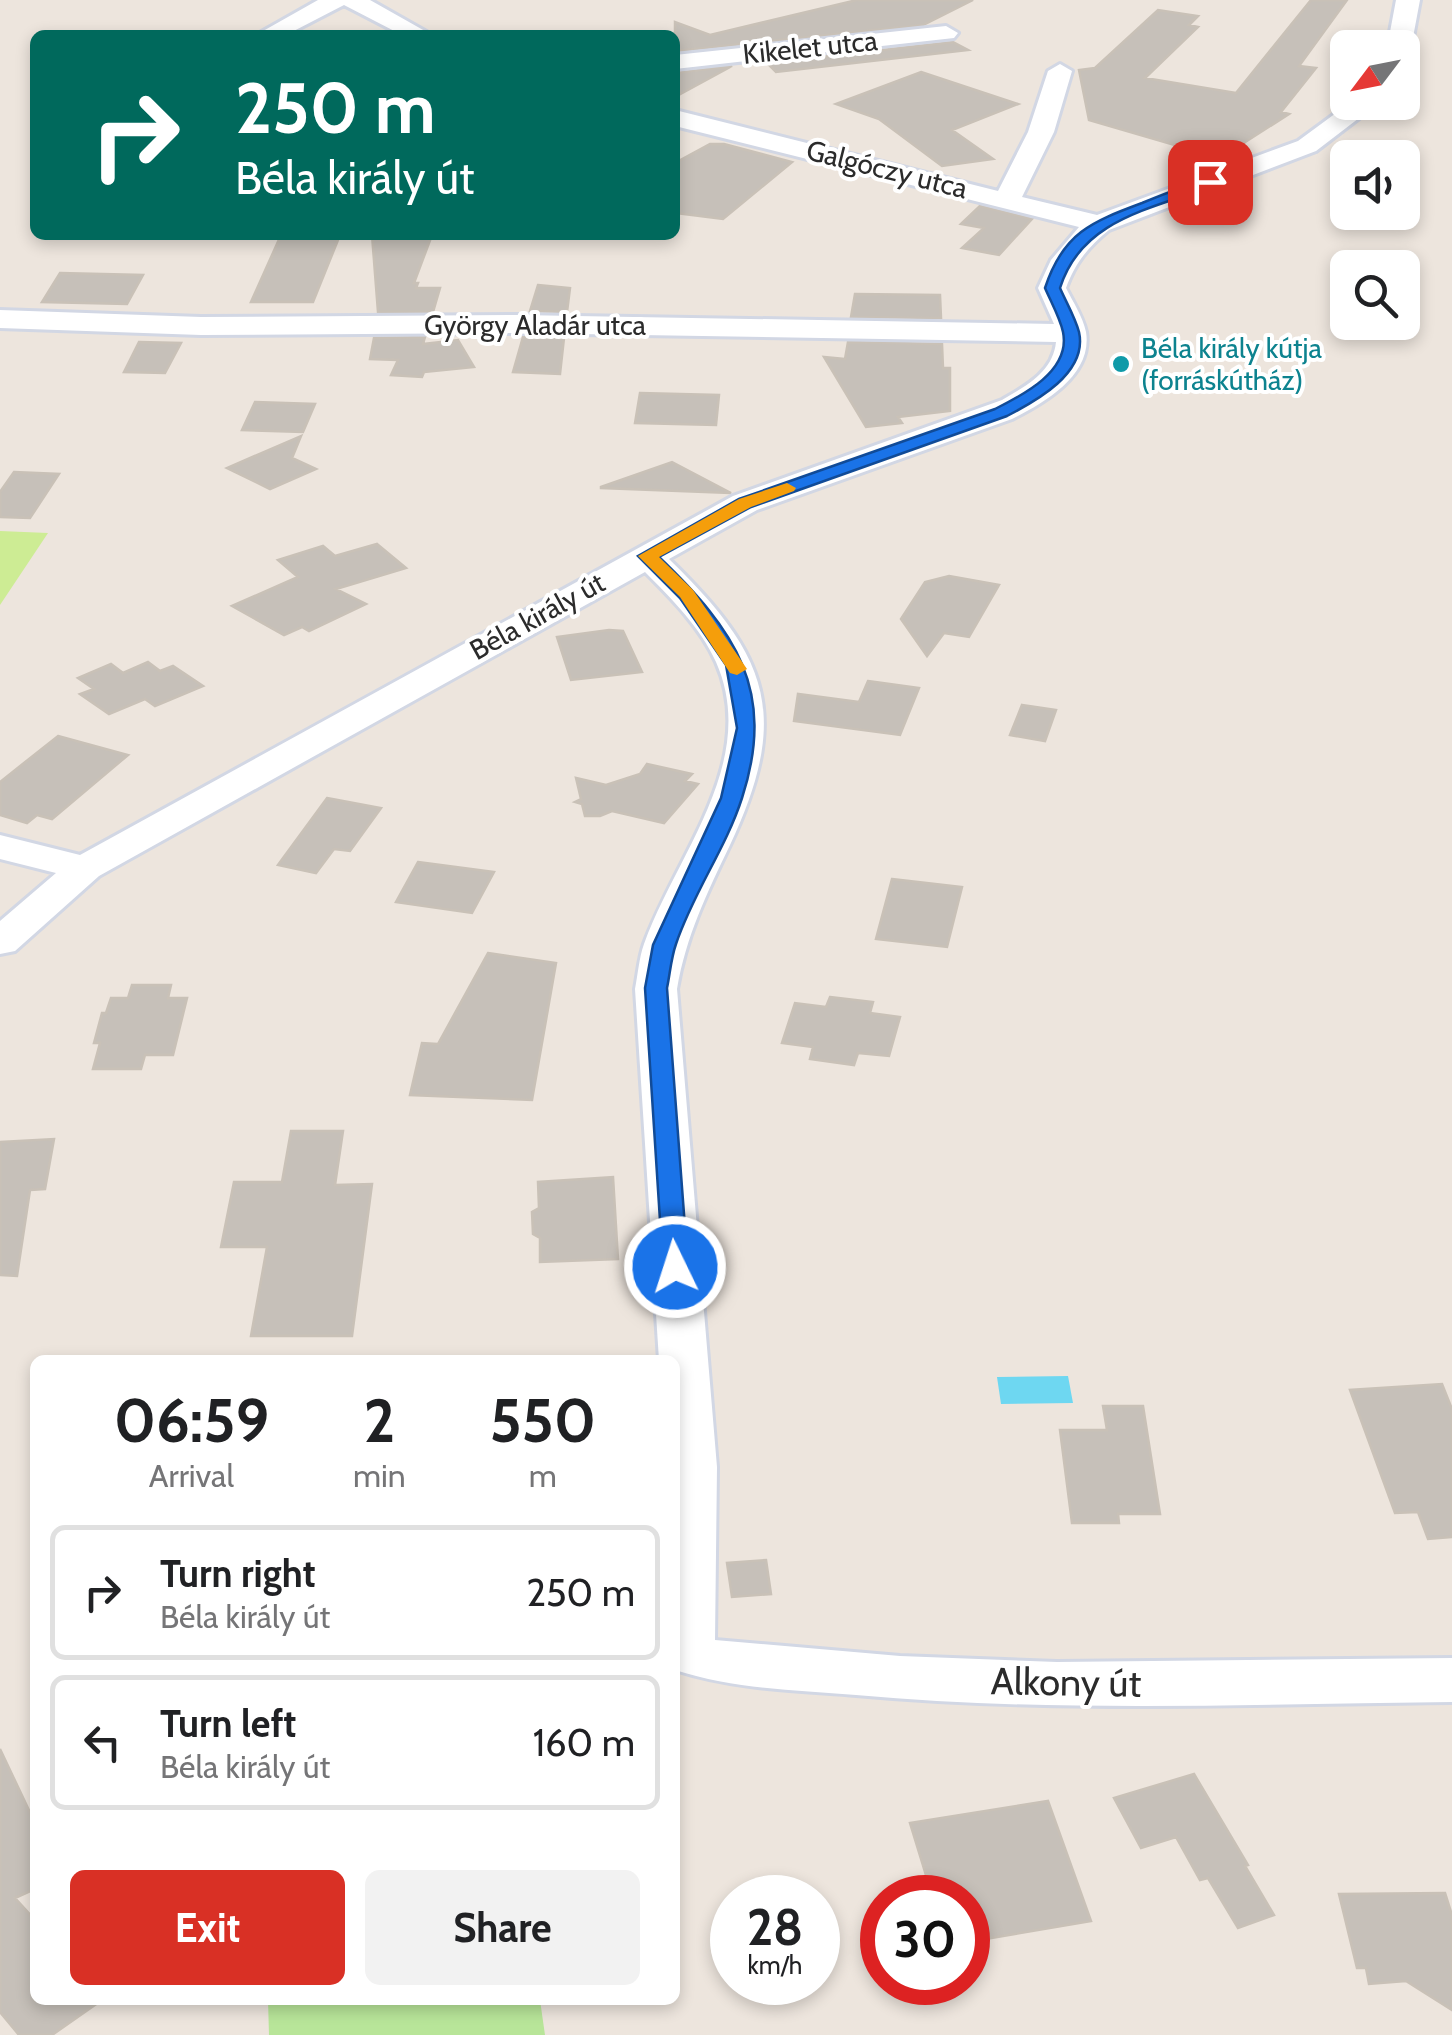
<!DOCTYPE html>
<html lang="en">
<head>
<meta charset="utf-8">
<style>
  body { margin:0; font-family:Cabin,sans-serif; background:#f2f2f2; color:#202124; height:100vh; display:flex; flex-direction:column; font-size:38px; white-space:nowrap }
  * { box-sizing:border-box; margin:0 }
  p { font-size:32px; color:#757577 }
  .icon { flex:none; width:55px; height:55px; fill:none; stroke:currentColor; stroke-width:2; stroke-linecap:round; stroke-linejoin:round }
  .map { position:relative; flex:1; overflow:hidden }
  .sheet { position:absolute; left:30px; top:1355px; width:650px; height:650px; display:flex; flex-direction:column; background:#fff; border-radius:15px; box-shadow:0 5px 15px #0003 }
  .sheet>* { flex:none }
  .top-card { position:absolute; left:30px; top:30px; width:650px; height:210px; border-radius:15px; box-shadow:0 5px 15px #0003; background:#00695c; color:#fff; overflow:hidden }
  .needle { width:65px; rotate:238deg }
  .fabs { position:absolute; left:1330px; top:30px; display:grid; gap:20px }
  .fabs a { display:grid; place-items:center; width:90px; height:90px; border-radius:15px; background:#fff; box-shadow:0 5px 15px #0003; font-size:50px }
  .speed { position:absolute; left:710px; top:1875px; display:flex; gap:20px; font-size:50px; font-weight:700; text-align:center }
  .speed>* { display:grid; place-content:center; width:130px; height:130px; border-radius:50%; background:#fff; box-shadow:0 5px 15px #0003; line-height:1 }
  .speed small { font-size:25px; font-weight:400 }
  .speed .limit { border:15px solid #d22; background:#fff; color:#111 }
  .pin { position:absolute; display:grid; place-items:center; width:85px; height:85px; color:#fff; margin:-42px; border-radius:20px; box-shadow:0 5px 15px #0006 }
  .me { position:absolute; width:110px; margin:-55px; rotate:356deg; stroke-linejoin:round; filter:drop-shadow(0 0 8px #0008) }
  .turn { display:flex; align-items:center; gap:35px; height:210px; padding:0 40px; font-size:45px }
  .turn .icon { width:130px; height:130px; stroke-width:2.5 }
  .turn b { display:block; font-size:70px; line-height:85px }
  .eta { display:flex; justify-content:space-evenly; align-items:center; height:170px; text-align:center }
  .eta b { font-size:60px; font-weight:700; line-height:70px }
  .cta { display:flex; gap:20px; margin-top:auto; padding:20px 40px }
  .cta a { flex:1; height:115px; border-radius:15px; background:#d93025; color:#fff; font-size:40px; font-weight:700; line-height:115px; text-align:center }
  .cta a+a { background:#f2f2f2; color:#202124 }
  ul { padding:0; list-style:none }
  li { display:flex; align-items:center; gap:30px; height:135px; margin:0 20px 15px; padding:0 20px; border:5px solid #e0e0e0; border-radius:15px }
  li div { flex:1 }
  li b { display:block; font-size:38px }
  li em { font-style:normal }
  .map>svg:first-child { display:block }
  .green { fill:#b8e599 }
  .pitch { fill:#cdec94 }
  .water { fill:#6ed7f1 }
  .building { fill:#c6c0b9; stroke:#c9c1b7; stroke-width:2.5 }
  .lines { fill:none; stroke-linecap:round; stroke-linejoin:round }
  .minor-casing { stroke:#d2d7e4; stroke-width:6 }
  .minor { fill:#fff; fill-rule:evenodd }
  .route { fill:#1a73e8; stroke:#114b97; stroke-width:2.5 }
  .slow { fill:#f59e0b }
  .culture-dot { fill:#0f9aa8; stroke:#fff; stroke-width:4 }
  .labels { text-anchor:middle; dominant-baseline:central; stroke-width:8; stroke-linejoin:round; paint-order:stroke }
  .far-street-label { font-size:28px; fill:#2b2b2b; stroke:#fff }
  .far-culture-label { font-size:28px; fill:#0d838f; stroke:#fff; text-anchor:start }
  .near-street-label { font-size:38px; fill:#2b2b2b; stroke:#fff }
</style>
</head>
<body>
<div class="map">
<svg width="1452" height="2035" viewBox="0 0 1452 2035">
  <rect width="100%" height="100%" fill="#ede5dd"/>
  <path class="green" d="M268,2000H540L545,2035H269Z"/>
  <path class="pitch" d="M0,531L48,533L0,605Z"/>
  <path class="water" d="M1068,1376L1073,1403L1001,1404L997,1377Z"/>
  <path class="building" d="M857,0H973L923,25L675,51V22L710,35Z
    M1311,0H1347L1299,66L1316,68L1281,112L1289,114L1228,153H1202L1089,120L1079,70L1095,68L1158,10L1198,16L1189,25L1198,27L1145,78L1236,93Z
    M953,42L968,50L776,72L767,63Z
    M732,66L675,97V73Z
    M921,72L1018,104L952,130L993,159L942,166L879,119L836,104Z
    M710,144H724L792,162L723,219L675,213V163Z
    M980,206L1032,219L999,255L962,248L984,228L961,224Z
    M281,235H340L313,302H251Z
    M372,235H432L414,283H418L416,288H440L433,312H378Z
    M60,273L143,275L127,304L42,302Z
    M538,285L570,288L567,312L530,311Z
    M855,294L940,295L941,318L851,317Z
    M425,337L423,344L458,340L474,367L424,372L422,377L391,375L398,360L370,359L374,338Z
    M523,337L564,338L560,374L513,372Z
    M139,342L181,343L165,373L124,372Z
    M848,342L942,344L943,368H950V411L898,417L902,423L866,427L824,357L845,359Z
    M640,393L719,395L716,425L635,423Z
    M255,402L315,404L303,432L242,430Z
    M301,436L292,458L316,469L270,489L227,468Z
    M672,462L731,493L601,488V487Z
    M14,472L59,474L30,518L0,517V492Z
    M377,544L406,568L336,589L366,604L309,631L302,627L284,635L232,606L298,577L278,560L323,546L335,556Z
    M949,576L999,585L969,637L944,633L927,656L901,619L925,582Z
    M609,630L623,631L642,672L571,680L557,637Z
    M148,662L160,671L173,666L203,686L155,706L145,699L109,714L80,694L94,689L78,678L111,664L123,673Z
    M868,681L919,688L900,735L794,721L798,694L859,702Z
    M1022,705L1056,710L1045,741L1010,735Z
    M58,736L128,755L52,819L37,815L27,823L0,815V782Z
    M647,764L692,774L685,781L698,784L664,823L612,811L600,816H585L582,804L575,802L581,799L576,778L606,785L640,774Z
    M327,798L381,808L350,851L334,849L316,873L278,865Z
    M418,862L494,872L472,913L396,902Z
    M892,879L962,887L947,947L876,939Z
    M488,953L556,963L532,1100L410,1095L422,1043L438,1044Z
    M132,985H171L168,998H187L173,1055H145L141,1069H93L100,1043H94L102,1013H106L111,998H128Z
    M830,997L873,1002L870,1013L900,1017L889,1056L858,1053L854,1065L810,1059L813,1047L782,1043L795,1003L826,1007Z
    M291,1131H343L335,1185L372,1184L352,1336H251L267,1247H221L234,1182H282Z
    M54,1139L45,1189L30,1190L17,1276L0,1275V1142Z
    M613,1177L618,1259L540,1262V1238L533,1234L532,1212L539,1208L538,1182Z
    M1442,1384L1452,1409V1537L1428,1539L1418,1512L1395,1513L1350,1390Z
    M1103,1406H1143L1160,1514H1118L1119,1523H1072L1060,1430H1107Z
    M766,1560L771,1594L732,1597L727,1563Z
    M0,1749L35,1823V1889L15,1898L35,1920V2000H102L52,2035H19L0,2012Z
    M1194,1774L1248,1865L1245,1866L1274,1915L1238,1928L1208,1878L1200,1880L1176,1837L1141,1848L1114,1798Z
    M1048,1801L1091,1921L968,1942V1898H933L910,1823Z
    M1445,1893L1452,1915V2010L1406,1981L1369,1984L1366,1968H1357L1339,1894Z"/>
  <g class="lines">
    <g class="minor-casing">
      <path id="minor" d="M318,0H370L432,35H402L344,5L286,35H256Z
        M1396,0H1420L1411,48L1402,54V48H1387Z
        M946,26L958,33L954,38L675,69V55Z
        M1060,64L1072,71L1054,132L1022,197L1097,215L1298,141L1351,102H1380L1316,151L1109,230C1088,247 1075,263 1066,288C1073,302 1083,317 1086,332C1093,375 1044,403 1012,419L757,510L669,559C769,656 791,715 730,845C707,893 686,936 677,989L717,1467L715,1640L900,1656L1057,1662L1452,1658V1702C1253,1704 1054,1713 856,1695C794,1690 734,1689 675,1670V1360H659L635,989C638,974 639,958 644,944C676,855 760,761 716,662C701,628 671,598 645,572L99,876L15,951L0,954V921L56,873L0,859V835L80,855L733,496L1002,400C1026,386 1053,372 1056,342L518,333L201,335L0,328V310L201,317L518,315L1054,324L1038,288L1051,260L1079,227L675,126V110L998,191L1028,132L1048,71Z"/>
    </g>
    <use href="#minor" class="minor"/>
  </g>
  <path class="route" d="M1210,178L1217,182L1215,185C1153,209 1082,218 1060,288C1066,302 1075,317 1079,332C1088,373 1036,401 1007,416L751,507L659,557C735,630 777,690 742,798C726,848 693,893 676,944C671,958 670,974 667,988L688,1267L684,1273H666L663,1267L645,988L653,945L721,798L737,728L726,665L680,598L638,556L739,499L995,409C1023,395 1071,371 1063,332C1060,318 1051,302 1045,288C1063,233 1091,222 1142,203C1164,194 1186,185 1210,178Z"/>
  <path class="slow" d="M787,483L796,488L794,491L751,507L659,557L693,590L747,669L737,675L730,673L680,597L638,556L739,499Z"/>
  <circle class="culture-dot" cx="1121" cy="364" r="10"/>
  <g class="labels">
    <g class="far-street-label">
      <text transform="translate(810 47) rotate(-6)">Kikelet utca</text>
      <text transform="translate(887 169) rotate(14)">Galgóczy utca</text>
      <text x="535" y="325">György Aladár utca</text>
      <text transform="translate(537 616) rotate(-29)">Béla király út</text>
    </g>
    <g class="far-culture-label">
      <text x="1141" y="348">Béla király kútja<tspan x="1141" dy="32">(forráskútház)</tspan></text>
    </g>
    <g class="near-street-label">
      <text transform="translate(1066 1682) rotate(1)">Alkony út</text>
    </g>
  </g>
</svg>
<div class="fabs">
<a><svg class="needle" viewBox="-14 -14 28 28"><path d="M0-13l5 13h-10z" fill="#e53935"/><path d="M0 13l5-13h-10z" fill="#757577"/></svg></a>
<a><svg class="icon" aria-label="sound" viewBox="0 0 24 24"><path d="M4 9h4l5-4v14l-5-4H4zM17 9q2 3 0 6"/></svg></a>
<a><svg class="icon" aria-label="search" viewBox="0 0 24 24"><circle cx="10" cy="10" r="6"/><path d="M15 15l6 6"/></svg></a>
</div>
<div class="speed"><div>28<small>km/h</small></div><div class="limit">30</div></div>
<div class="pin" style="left:1210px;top:182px;background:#d93025"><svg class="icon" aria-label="arrive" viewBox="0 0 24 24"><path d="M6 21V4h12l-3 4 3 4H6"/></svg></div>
<svg class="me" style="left:675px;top:1267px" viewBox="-20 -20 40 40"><circle r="17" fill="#1a73e8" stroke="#fff" stroke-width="3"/><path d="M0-11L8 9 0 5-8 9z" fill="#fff"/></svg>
<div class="top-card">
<div class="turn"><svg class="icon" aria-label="right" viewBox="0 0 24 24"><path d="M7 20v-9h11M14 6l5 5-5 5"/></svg><div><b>250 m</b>Béla király út</div></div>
</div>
<section class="sheet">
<div class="eta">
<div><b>06:59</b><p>Arrival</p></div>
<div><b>2</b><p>min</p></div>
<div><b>550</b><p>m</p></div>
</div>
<ul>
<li><svg class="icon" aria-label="right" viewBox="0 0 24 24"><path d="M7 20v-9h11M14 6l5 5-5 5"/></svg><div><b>Turn right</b><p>Béla király út</p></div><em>250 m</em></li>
<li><svg class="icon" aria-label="left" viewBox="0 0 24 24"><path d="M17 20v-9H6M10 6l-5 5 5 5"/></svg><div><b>Turn left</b><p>Béla király út</p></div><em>160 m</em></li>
</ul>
<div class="cta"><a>Exit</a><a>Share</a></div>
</section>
</div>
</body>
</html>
